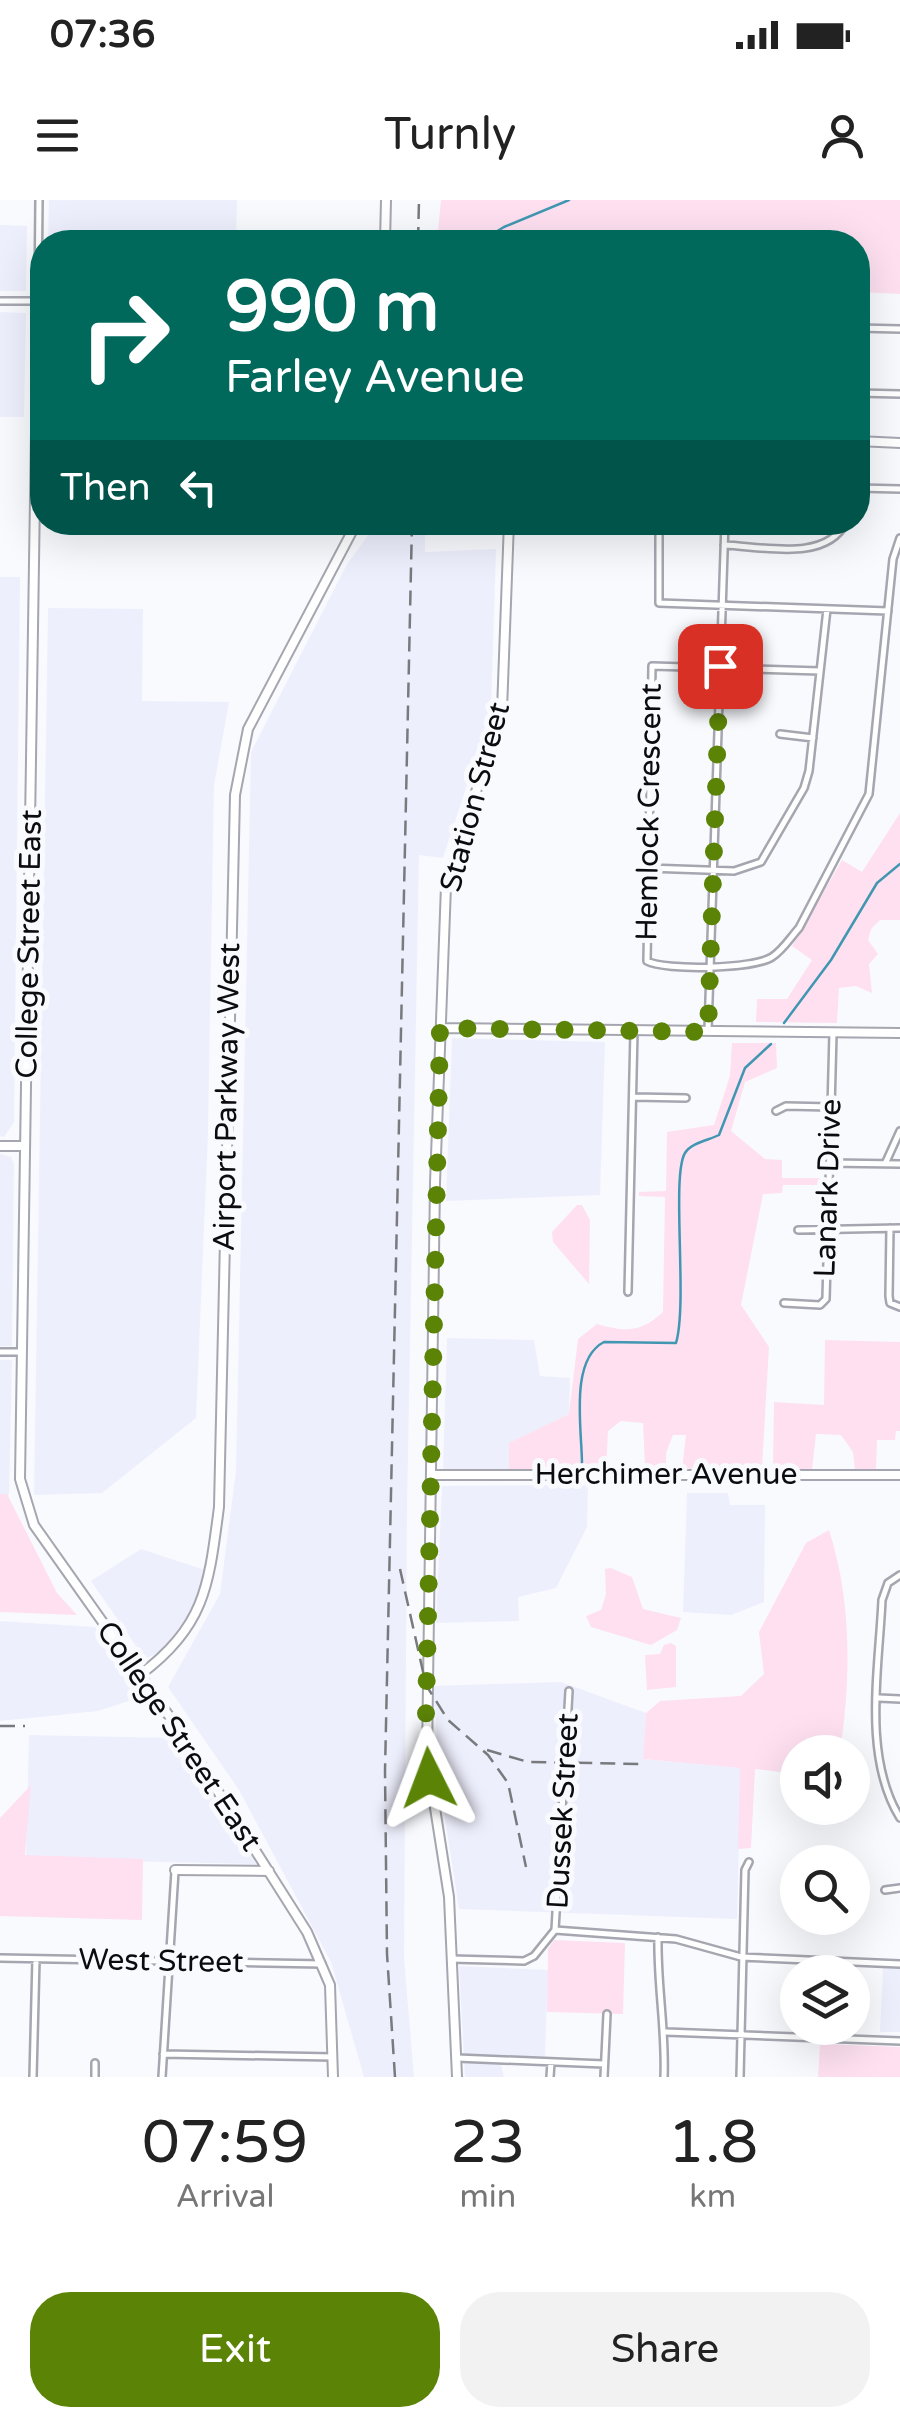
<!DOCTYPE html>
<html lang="en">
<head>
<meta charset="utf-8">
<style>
  body { margin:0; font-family:"Varela Round",sans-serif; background:#f2f2f2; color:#222; height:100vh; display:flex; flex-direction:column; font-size:38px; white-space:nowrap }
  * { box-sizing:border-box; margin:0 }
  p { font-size:32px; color:#767676 }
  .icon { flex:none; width:55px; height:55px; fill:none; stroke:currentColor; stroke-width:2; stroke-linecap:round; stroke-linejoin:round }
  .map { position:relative; height:1877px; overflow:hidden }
  .drawer { display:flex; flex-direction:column; background:#fff; flex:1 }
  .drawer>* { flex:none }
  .hud { position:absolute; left:30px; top:30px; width:840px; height:305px; border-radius:40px; box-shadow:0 10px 40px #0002; background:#00695c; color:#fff; overflow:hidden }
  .tools { position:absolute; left:780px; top:1535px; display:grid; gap:20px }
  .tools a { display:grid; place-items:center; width:90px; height:90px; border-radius:50%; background:#fff; box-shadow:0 10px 40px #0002; font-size:50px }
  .pin { position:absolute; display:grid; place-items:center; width:85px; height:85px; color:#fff; margin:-42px; border-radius:20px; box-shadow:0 5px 15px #0006 }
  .me { position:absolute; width:110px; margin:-55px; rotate:357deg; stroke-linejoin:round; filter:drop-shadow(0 0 8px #0008) }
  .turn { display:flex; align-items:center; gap:35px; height:210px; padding:0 30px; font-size:45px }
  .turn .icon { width:130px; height:130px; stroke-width:2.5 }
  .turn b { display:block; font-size:70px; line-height:85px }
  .then { display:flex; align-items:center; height:95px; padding:0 30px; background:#0003; gap:20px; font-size:38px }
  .eta { display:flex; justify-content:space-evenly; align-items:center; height:170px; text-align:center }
  .eta b { font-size:60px; font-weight:600; line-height:70px }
  .button { display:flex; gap:20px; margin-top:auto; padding:20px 30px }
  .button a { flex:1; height:115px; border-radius:40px; background:#5b8306; color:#fff; font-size:40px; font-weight:600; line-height:115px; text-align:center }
  .button a+a { background:#f2f2f2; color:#222 }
  .status { display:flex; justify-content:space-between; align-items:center; height:70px; padding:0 50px; background:#fff; direction:ltr }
  .status svg { height:28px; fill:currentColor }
  header { display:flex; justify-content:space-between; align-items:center; height:130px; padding:0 30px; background:#fff; font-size:45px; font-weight:600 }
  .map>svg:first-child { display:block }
  .built { fill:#eeeffd }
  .green { fill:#fee0f0 }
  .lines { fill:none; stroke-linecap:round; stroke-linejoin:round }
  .stream { stroke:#4197b1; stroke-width:2.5 }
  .street-casing { stroke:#a5a6af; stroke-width:10 }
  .secondary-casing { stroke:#a5a6af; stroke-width:12 }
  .street { stroke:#fff; stroke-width:5 }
  .secondary { stroke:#fff; stroke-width:8 }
  .rail { stroke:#797a7d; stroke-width:2.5; stroke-dasharray:15 8; stroke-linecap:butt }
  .route { stroke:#5b8306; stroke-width:18; stroke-dasharray:0 32.4 }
  .labels { text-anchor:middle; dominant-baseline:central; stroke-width:10; stroke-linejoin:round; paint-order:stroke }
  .street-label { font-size:30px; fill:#0c0c0f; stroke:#f9fafe }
</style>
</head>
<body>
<div class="status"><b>07:36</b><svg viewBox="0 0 49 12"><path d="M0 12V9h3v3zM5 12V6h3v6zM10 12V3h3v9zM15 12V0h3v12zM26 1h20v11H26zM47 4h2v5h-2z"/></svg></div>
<header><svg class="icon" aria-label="menu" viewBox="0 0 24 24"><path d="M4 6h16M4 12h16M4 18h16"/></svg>Turnly<svg class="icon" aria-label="person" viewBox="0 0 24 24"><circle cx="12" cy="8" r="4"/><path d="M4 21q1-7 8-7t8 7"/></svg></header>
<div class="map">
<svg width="900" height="1877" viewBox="0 0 900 1877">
  <rect width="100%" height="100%" fill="#f9fafe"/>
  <path class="built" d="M49,0H237L236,42H48Z
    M0,25L27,26L26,91H0Z
    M0,112L26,113L24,217H0Z
    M378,322L425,323V352L496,349L491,512L443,658L419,655L407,1309L404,1758L414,1877H364L331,1762L239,1590L168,1487L220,1394L236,1271L251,552L347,364Z
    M0,377H20L14,922L4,937L0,936Z
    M48,408L143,409L142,501L229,502L214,585L208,933L196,1218L102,1293L34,1295Z
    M452,838L605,842L600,995L446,1001Z
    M0,954L11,957L14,964L12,1146H0Z
    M447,1138L534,1140L540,1176L570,1178L569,1214L510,1243L509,1269L443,1271Z
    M0,1160H12L9,1295H0Z
    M588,1285L587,1327L556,1388L518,1397L519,1421L436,1423L442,1286Z
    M687,1293H728L730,1305H765L764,1402L731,1415L683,1412Z
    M141,1349L205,1370L192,1409L162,1451L145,1459L91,1381Z
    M0,1421L95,1427L144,1496L98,1511L0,1521Z
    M561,1482L646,1513L643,1559L741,1568L737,1719L459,1709L442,1599L433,1486Z
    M29,1535L173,1538L256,1664L26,1659Z
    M459,1766L548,1770L545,1857L499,1855L504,1877H465Z
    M883,1768L900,1769V1832H880Z"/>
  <path class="green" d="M441,0H900V94L858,92V42H437Z
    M900,613V720H880L871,729L868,740L878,754L869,764L872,793L856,786L839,788L837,823L756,822L757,799H787L812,760L792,746L842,660L862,672Z
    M732,843H776L777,868L745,882L731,931L765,959L782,960V978H825V985H783L782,993L763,994L741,1105L769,1147L762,1267L682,1269L686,1235H673L666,1253V1270L645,1268L643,1223L621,1221L608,1231L606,1270L509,1269V1243L569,1214L578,1139L597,1124C624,1132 641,1133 663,1112L665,997L639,996V992L666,991L667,932L714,925L730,876Z
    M577,1005H582L590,1020L589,1084L553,1042L552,1032Z
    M825,1140L900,1142V1231H896L895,1240H877L876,1270H855L853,1252L841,1235L816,1234L812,1270L773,1269L774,1202L824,1205Z
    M0,1294H7L57,1393L77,1415L0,1412Z
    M829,1330C852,1401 851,1479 840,1552H798L797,1574L755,1569L751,1648L738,1649L740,1568L643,1559L646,1513L660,1501L741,1496L764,1474L759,1432L806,1343Z
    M611,1368L632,1377L643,1409L681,1418L677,1430L651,1445L591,1427L586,1416L601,1410L606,1394L605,1369Z
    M671,1443L676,1446V1487L647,1490L645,1455L660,1454L664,1445Z
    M31,1585L25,1655L143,1659L142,1720L0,1716V1618Z
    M554,1740L625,1743L623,1814L547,1812L548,1749Z
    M820,1844L900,1847V1877H818Z"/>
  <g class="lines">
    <path class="stream" d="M479,42L504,27L569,0
      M784,823L831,760L877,683L900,664
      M582,1264C582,1230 569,1160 604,1142L676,1143C688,1102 671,976 685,953C691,943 709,940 719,935L745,868L771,844"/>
    <g class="street-casing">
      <path id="street" d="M0,101H38L39,0
        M858,128L900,129
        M858,193L900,194
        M858,288L900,289
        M659,322V403L888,411
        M724,345C761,346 826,363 846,322
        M820,471L652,466L647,761C665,771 754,769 772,757C783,750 790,738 799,728L869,594L893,359L900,338
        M780,534L813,538
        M648,668L734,671L761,662L804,588L809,571L827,409
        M708,830L725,322
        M633,897L686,898
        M776,911L786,906L831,907
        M829,963L900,964
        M885,964L900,931
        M890,1028L889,1096L890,1103L900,1107
        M798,1030L900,1028
        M628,1092L634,831
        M784,1103L820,1105L826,1099L833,833
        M0,1152H22
        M900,1375L888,1383L882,1400C879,1469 862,1556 900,1618
        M879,1498L900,1499
        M885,1690L900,1688
        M555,1730L676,1739L741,1757L900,1764
        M658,1737C657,1785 666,1830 664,1877
        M0,1758L322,1764
        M451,1759L524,1761L534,1756L555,1730L569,1491
        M666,1832L900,1841
        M163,1854L333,1857
        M457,1858L604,1864
        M95,1863V1877
        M33,1877L36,1759
        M162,1877L175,1671
        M550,1877L551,1862
        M604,1877L607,1814
        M740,1877L745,1670L749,1662"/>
    </g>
    <g class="secondary-casing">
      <path id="secondary" d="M385,42L386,0
        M38,101L20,1279L34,1325L179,1530L307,1732L330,1785L333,1877
        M858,241L900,243
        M441,828L900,833
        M0,946H25
        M431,1275H900
        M141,1474C206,1426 209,1383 219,1307L235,595L248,529L357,322
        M175,1670L269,1671
        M457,1877L449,1697L427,1557L435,983L446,686L502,510L509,322"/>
    </g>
    <use href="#street" class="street"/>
    <use href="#secondary" class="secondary"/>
    <path class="rail" d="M418,42L419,0
      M400,1369L426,1485L448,1520L488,1555L508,1583L526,1667
      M0,1526H25
      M487,1550L528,1562L643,1564
      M395,1877L387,1754L385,1571L412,322"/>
  </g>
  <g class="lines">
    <path class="route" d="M429,1578L426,1514L440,828L708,832L720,466"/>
  </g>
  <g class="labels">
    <g class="street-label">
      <text transform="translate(475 597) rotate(-75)">Station Street</text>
      <text transform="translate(649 612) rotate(-89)">Hemlock Crescent</text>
      <text transform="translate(29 744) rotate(-89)">College Street East</text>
      <text transform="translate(227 897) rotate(-89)">Airport Parkway West</text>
      <text transform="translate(828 988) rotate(-88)">Lanark Drive</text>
      <text x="666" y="1274">Herchimer Avenue</text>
      <text transform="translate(179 1536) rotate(56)">College Street East</text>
      <text transform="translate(563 1611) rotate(-87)">Dussek Street</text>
      <text transform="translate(161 1761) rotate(1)">West Street</text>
    </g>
  </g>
</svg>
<div class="tools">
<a><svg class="icon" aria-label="sound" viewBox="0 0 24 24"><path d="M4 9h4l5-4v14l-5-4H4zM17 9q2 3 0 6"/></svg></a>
<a><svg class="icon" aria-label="search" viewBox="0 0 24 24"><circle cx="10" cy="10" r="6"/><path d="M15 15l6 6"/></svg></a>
<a><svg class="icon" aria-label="layers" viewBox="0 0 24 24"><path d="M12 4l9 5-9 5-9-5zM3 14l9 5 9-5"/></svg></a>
</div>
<div class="pin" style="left:720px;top:466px;background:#d93025"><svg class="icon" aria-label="arrive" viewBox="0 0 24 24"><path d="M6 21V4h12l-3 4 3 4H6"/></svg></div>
<svg class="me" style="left:429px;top:1578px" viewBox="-20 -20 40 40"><path d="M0-17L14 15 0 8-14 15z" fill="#5b8306" stroke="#fff" stroke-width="4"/></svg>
<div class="hud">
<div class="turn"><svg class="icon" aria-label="right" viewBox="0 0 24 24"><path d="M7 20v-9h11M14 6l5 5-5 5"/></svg><div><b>990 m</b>Farley Avenue</div></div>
<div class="then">Then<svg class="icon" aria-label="left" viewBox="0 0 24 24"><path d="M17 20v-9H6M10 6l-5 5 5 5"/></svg></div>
</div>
</div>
<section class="drawer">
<div class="eta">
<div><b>07:59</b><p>Arrival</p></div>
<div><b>23</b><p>min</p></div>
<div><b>1.8</b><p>km</p></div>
</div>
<div class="button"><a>Exit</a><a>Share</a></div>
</section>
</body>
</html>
